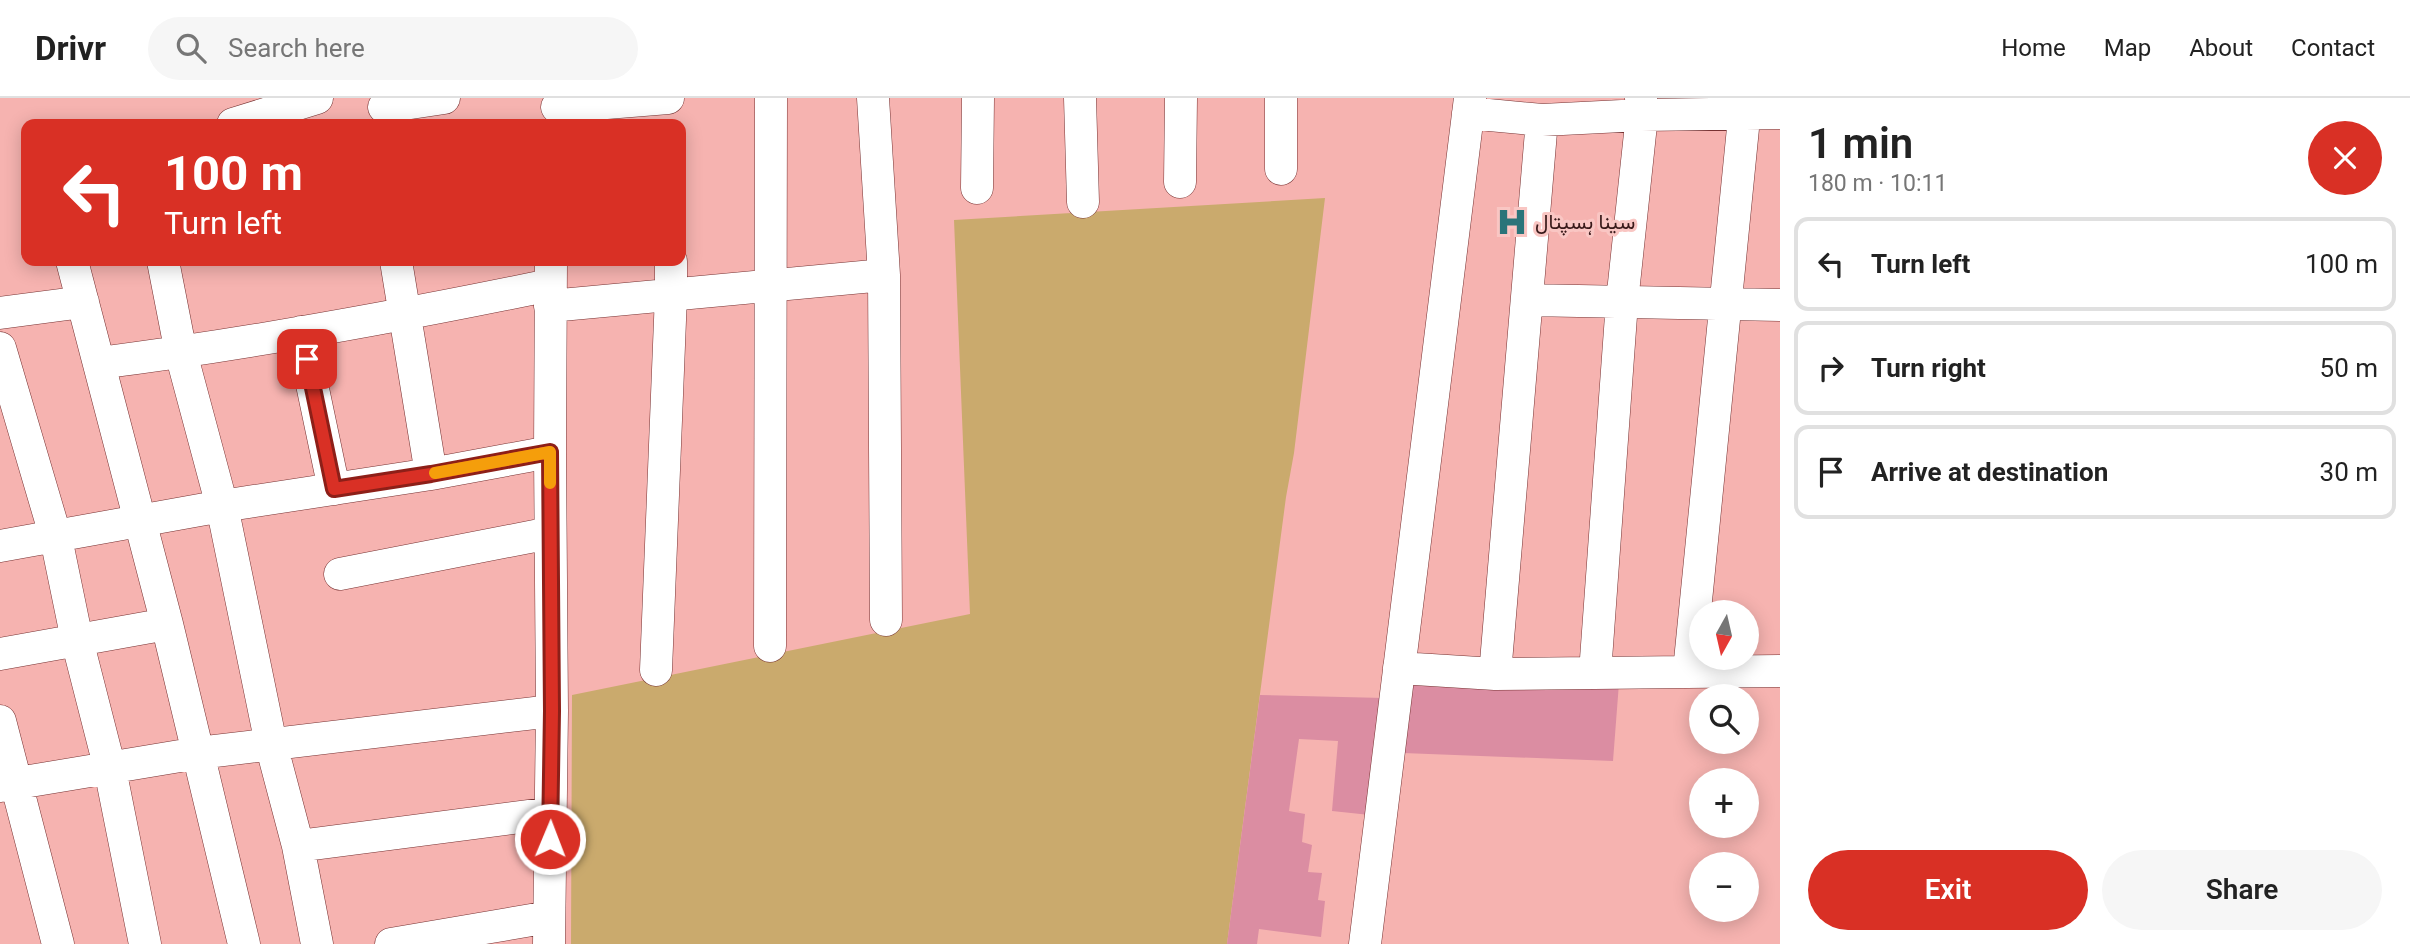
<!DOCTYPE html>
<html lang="en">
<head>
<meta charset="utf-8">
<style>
  body { margin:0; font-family:Roboto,Vazirmatn,sans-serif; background:#f6f6f6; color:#222; height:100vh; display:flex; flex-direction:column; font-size:26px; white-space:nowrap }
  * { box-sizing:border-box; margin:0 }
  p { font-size:23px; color:#767676 }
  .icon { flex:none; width:38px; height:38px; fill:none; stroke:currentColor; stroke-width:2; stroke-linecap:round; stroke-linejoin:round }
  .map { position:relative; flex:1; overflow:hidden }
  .side { display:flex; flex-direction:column; background:#fff; width:630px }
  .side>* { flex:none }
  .hud { position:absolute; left:21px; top:21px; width:665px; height:147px; border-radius:14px; box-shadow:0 4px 18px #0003; background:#d93025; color:#fff; overflow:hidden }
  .needle { width:46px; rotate:188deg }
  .controls { position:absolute; left:1689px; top:502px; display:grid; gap:14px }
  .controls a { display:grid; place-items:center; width:70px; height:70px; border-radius:50%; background:#fff; box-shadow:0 4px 18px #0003; font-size:35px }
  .pin { position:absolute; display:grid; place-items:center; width:60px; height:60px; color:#fff; margin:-30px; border-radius:14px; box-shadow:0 4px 10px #0006 }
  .me { position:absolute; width:77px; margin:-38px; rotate:1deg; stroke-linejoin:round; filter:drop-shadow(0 0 5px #0008) }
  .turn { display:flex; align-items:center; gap:24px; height:147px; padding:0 28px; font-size:32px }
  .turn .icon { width:91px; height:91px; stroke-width:2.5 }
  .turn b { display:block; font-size:49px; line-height:60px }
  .round { display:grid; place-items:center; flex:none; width:74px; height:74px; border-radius:37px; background:#f6f6f6 }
  .head { display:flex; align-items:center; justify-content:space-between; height:119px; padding:0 28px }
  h1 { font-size:42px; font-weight:600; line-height:52px }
  .button { display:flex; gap:14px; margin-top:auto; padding:14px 28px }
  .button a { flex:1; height:80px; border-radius:42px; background:#d93025; color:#fff; font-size:28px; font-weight:600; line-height:80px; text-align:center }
  .button a+a { background:#f6f6f6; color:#222 }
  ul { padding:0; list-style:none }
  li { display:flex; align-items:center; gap:21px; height:94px; margin:0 14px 10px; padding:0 14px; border:4px solid #e0e0e0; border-radius:14px }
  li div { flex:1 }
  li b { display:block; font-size:26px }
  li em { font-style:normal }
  header { display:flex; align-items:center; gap:42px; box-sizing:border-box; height:98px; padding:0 35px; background:#fff; border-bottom:2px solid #e0e0e0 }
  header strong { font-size:33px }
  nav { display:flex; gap:38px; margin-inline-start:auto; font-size:24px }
  .search { width:490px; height:63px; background:#f6f6f6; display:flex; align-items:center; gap:18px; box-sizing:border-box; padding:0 24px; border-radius:38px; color:#767676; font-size:26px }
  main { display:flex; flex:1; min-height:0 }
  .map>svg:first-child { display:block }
  .grass { fill:#caaa6d }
  .building { fill:#db8da2 }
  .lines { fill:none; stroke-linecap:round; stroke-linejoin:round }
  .street-casing { stroke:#773232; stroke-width:33 }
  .street { stroke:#fff; stroke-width:32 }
  .route-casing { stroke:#8d1f18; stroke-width:18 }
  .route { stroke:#d93025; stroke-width:12 }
  .slow { stroke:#f59e0b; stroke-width:12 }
  .labels { text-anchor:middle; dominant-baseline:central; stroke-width:6; stroke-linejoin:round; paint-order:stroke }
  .poi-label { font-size:21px; fill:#381919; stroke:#f9c6c3; text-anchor:start }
</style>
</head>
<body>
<header>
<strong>Drivr</strong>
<div class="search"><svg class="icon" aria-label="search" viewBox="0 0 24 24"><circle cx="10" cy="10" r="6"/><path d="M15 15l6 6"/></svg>Search here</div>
<nav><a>Home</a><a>Map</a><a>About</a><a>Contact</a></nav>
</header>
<main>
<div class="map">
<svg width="1780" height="846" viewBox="0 0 1780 846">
  <rect width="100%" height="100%" fill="#f6b3b0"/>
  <path class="grass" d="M1325,100L1294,355L1286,399L1227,846H571L572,597L970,516L954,122Z"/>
  <path class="building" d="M1411,581L1619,585L1613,663L1403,655Z
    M1260,597L1384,600L1370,717L1332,713L1338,643L1299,641L1289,713L1305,716L1302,744L1312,747L1308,774L1322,775L1318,802L1325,803L1321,839L1259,831L1257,846H1227Z"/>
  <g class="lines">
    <g class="street-casing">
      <path id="street" d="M873,0L884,177L886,522
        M1080,0L1083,104
        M1281,0V71
        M384,9L444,0
        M557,9L668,0
        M1468,15L1542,22L1642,17L1780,15
        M233,26L317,0
        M1180,84L1181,0
        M977,90L978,0
        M72,163L167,526L244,846
        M163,163L181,255L222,408L271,646L298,748L317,846
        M396,163L431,376
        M1528,202L1780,207
        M550,208L884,177
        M0,215L83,204
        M301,234L334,391
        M0,250L56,440L77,542L110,671L145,846
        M99,265C250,246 400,218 550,187
        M0,448L222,408L431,376L550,354
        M340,476L550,435
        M770,548L771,0
        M0,556L167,526
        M1399,570L1495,576L1780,573
        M656,572L671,197V163
        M1689,573L1746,0
        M1595,575L1622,204L1642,17L1641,0
        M1495,576L1542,22
        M0,623L58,846
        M0,688L198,655L552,613
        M298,748L551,715
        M391,846L549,819
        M549,846L552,613L550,354L551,163
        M1365,846L1470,0"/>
    </g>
    <use href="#street" class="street"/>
  </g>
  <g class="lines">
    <g class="route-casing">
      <path id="route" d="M307,261L334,391L431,376L550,354L552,613L550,741"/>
    </g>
    <use href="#route" class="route"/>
    <path class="slow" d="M435,375L550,354V385"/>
  </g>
  <defs>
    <g id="hospital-bare" transform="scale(2.415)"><path d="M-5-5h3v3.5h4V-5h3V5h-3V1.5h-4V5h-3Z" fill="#2a7479" stroke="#f9c6c3" stroke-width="2.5" paint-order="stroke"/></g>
  </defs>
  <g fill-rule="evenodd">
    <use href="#hospital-bare" x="1512" y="124"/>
  </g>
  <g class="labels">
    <g class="poi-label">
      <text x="1535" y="124">سینا ہسپتال</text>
    </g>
  </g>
</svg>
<div class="controls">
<a><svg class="needle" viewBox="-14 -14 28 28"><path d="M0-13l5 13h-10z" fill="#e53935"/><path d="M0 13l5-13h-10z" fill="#767676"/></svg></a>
<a><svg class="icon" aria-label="search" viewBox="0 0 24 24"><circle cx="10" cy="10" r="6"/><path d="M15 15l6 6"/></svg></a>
<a>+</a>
<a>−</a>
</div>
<div class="pin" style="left:307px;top:261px;background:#d93025"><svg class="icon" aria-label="arrive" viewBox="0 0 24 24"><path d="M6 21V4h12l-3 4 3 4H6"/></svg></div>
<svg class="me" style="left:550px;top:741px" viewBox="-20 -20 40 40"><circle r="17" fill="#d93025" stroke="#fff" stroke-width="3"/><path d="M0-11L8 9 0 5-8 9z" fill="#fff"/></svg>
<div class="hud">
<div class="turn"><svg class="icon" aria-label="left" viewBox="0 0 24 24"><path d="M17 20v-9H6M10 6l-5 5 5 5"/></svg><div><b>100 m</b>Turn left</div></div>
</div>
</div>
<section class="side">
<div class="head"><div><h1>1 min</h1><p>180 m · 10:11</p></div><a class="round" style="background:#d93025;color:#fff"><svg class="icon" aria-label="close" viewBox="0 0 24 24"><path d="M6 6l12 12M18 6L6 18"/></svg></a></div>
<ul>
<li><svg class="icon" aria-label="left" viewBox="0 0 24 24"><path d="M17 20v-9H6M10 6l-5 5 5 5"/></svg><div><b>Turn left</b></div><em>100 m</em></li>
<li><svg class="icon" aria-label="right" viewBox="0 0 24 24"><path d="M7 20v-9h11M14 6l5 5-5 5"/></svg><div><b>Turn right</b></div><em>50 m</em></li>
<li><svg class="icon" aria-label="arrive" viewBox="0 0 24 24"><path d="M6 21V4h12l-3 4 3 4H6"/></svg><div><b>Arrive at destination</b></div><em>30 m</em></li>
</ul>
<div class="button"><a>Exit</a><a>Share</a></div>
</section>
</main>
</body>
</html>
